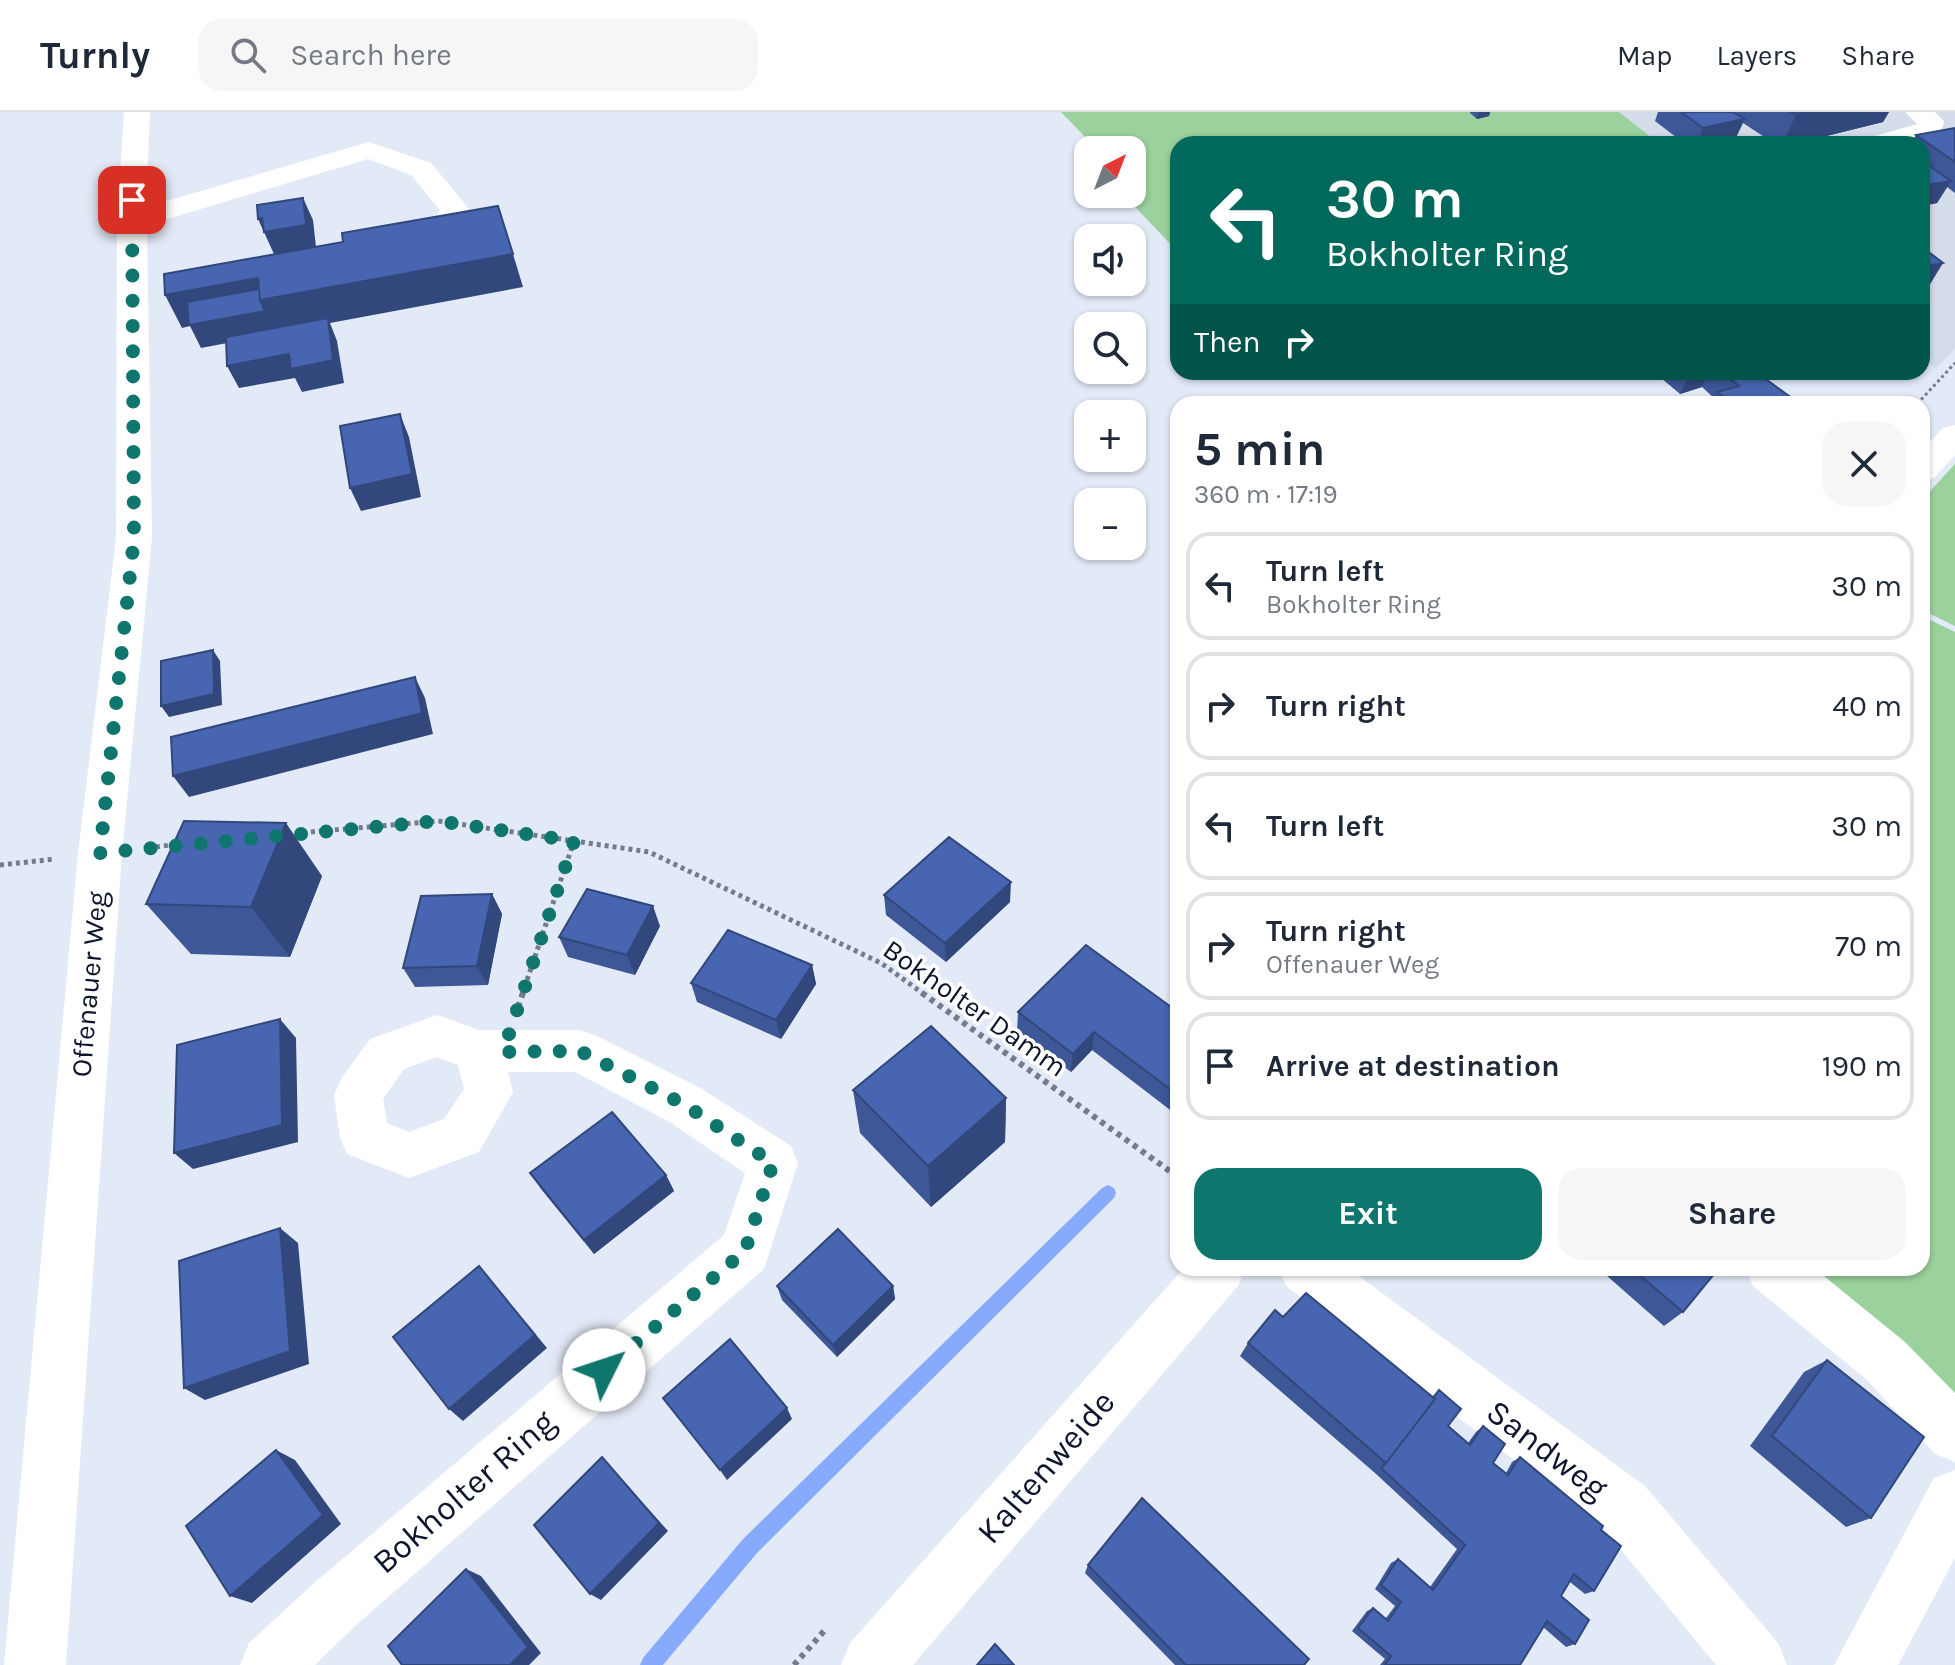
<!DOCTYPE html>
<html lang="en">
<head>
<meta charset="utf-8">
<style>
  body { margin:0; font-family:Karla,sans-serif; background:#f6f6f7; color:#1f2937; height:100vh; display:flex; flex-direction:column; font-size:30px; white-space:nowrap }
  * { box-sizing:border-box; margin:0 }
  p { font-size:26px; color:#747a83 }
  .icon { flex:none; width:44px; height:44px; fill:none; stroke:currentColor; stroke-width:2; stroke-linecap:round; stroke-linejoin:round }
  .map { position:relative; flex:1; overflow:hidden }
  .panel { position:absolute; left:1170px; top:284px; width:760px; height:880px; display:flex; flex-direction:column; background:#fff; border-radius:24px; box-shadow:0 2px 6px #0004 }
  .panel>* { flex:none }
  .hud { position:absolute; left:1170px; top:24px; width:760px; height:244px; border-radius:24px; box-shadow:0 2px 6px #0004; background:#00695c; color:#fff; overflow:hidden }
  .needle { width:52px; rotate:42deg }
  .fabs { position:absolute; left:1074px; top:24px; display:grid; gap:16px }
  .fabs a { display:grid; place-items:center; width:72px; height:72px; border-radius:16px; background:#fff; box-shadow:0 2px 6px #0004; font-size:40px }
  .pin { position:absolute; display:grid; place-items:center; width:68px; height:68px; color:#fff; margin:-34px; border-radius:16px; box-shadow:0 4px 12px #0006 }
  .me { position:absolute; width:88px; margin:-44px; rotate:49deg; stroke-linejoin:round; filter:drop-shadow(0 0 6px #0008) }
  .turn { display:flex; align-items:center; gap:28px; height:168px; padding:0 24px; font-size:36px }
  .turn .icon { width:104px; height:104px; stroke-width:2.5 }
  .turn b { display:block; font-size:56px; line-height:68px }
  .then { display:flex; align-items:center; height:76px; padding:0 24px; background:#0003; gap:16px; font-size:30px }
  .round { display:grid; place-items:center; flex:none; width:84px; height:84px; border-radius:24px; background:#f6f6f7 }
  .head { display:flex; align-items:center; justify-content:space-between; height:136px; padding:0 24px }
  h1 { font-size:48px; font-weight:700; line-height:60px }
  .cta { display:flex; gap:16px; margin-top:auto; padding:16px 24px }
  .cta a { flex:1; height:92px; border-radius:24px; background:#0f766e; color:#fff; font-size:32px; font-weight:700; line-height:92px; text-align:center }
  .cta a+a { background:#f6f6f7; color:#1f2937 }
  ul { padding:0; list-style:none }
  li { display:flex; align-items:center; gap:24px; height:108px; margin:0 16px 12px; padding:0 8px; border:4px solid #e0e1e3; border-radius:24px }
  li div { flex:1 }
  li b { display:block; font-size:30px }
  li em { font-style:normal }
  header { display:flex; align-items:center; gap:48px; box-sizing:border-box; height:112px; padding:0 40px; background:#fff; border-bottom:2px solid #e0e1e3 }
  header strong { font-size:38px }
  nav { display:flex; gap:44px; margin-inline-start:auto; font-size:28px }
  .search { width:560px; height:72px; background:#f6f6f7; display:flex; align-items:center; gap:20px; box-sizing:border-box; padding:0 28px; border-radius:24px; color:#747a83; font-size:30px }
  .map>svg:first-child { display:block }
  .built { fill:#d4dbe9 }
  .green { fill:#9bd19d }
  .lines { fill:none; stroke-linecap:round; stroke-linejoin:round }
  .stream { fill:#87aafc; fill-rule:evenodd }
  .path-far2 { stroke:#737b8e; stroke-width:3; stroke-dasharray:3 3; stroke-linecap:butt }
  .path-far1 { stroke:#737b8e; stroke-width:5; stroke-dasharray:4 4; stroke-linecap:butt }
  .path { stroke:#737b8e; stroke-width:6; stroke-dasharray:5 5; stroke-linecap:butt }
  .minor { fill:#fff; fill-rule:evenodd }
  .major { fill:#fff; fill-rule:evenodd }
  .wall { fill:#3d5797 }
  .shaded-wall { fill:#32477b }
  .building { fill:#4765b0; stroke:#32477b; stroke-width:2 }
  .route { stroke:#0f766e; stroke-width:14; stroke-dasharray:0 25.2 }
  .labels { text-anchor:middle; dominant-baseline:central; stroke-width:7; stroke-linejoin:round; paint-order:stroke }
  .street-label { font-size:28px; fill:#0c152c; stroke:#fff }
  .near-street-label { font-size:34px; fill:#0c152c; stroke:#fff }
</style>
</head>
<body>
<header>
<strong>Turnly</strong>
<div class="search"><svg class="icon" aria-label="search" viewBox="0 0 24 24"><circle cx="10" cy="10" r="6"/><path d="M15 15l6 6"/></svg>Search here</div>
<nav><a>Map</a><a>Layers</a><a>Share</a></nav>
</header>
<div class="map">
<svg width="1955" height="1553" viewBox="0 0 1955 1553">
  <rect width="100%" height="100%" fill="#e3eaf7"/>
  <path class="built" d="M1619,0H1955V236L1936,257L1922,246V32H1660Z"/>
  <path class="green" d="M1061,0H1619L1660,32H1178V136L1175,137L1123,82H1132V38H1088V46L1078,35L1090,30Z
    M1955,352V514L1922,498V388Z
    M1922,504L1955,520V1290L1794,1156H1922Z"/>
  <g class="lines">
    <path class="stream" d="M1108,1073L1114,1076L1116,1081L1114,1086L757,1441L663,1553H640L643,1546L743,1427L1102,1076Z"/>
    <path class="path-far2" d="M1917,292L1955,251"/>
    <path class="path-far1" d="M287,722L438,709L649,740L881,851L925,883
      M148,736L178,732
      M0,753L55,747
      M522,883L574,729"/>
    <path class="path" d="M922,881L1178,1065
      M518,895L523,881
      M794,1553L825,1518"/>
    <path class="minor" d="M124,0H150L146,95L369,30L431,51L469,97L449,129L439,132L429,129L425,123L440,98L411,63L368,47L147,113L152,426L122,741L66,1553H4L78,741L116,426L117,109Z
      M1905,0H1935L1944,9C1944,35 1883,32 1864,32L1868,26L1917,12Z
      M437,903L479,918H580L597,924L702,977L791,1034L798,1051L764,1157L355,1514L315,1553H240L249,1531L313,1472L724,1123L745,1061L668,1009L575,960H508L513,980L479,1040L409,1066L347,1042L340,1026L334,983L341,967L370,927ZM437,945L458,953L464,977L444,1007L409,1020L387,1011L383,987L404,957Z
      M1279,1156H1348L1645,1374L1778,1531L1787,1553H1716L1603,1416L1286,1174Z
      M1746,1156H1814L1905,1230L1955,1281V1350L1935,1342L1867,1268L1753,1174Z
      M1955,1358V1446L1898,1553H1834L1934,1366Z"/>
    <path class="major" d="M1955,313V343L1934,366L1922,369V338L1943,316Z
      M1184,1156H1245L1238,1174L913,1553H841L850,1531Z"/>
  </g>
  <path class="wall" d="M1470,0H1490L1489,4L1477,7L1470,1Z
    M1658,0H1889L1883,10L1794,32H1775L1743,11L1734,30L1723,32H1685L1655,9Z
    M1955,16V81L1947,75L1937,91L1922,94V32H1911L1916,23Z
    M1654,260H1756L1800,292H1711L1714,286L1702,275L1680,282Z
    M322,764L290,845L191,842L146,792Z
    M492,782L502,802L488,873L415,875L403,856Z
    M884,783L1010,790L946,850L886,803Z
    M660,814L635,863L568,845L559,825Z
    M812,853L816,872L781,927L697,890L691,871Z
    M1018,900H1178V1004L1092,938L1071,960L1017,919Z
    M853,978L1006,986L1005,1030L931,1095L860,1021Z
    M530,1061L666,1063L674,1079L594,1142L541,1077Z
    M1598,1156H1719L1683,1200L1664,1214Z
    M777,1174H893L895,1187L837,1245L782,1188Z
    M1283,1205L1432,1285L1439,1278L1448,1314L1468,1331L1476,1320L1483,1314L1493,1351L1506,1361L1512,1350L1520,1345L1601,1418L1594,1479L1585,1482L1570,1470L1561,1484L1575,1532L1566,1535L1543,1515L1520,1553H1380L1385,1547L1352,1519L1367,1499L1373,1496L1386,1506L1395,1494L1375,1477L1391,1451L1398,1447L1430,1475L1457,1437L1375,1361L1240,1244L1248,1231Z
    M1827,1248L1871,1406L1846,1415L1750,1334L1804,1260Z
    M1088,1453L1304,1553H1175L1085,1461Z"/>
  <path class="shaded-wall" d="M1479,0H1490L1489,4L1477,7Z
    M1808,0H1889L1883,10L1794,32H1782L1796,3Z
    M1744,7L1734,30L1723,32H1697L1703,16Z
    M1951,69L1937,91L1922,94V74Z
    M303,86L313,108L316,135L274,142L258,107Z
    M513,142L523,175L330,211L337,229L344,271L302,280L295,266L239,276L227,254L328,212L201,236L190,214L182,216L165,183L258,166Z
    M1943,151L1929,174L1922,175V155Z
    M1691,260H1709L1702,275L1680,282Z
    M400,302L409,325L421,385L361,399L350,376Z
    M213,538L220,549L222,593L169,605L161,594Z
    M415,565L425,586L433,622L189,685L173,664Z
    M286,711L322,764L290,845L251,795Z
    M1011,770L1010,790L946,850L945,831Z
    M492,782L502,802L488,873L477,854Z
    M653,794L660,814L635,863L627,843Z
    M812,853L816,872L781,927L776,908Z
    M280,907L296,926L298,1030L193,1057L174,1041Z
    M1094,920L1092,938L1071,960L1073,942Z
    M1006,986L1005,1030L931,1095L928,1054Z
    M666,1063L674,1079L594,1142L584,1128Z
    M280,1116L298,1131L309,1252L205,1288L184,1276Z
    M479,1154L547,1236L463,1309L449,1297Z
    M893,1174L895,1187L837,1245L833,1233Z
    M787,1296L792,1307L727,1368L720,1358Z
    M276,1338L295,1348L341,1412L252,1491L230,1484Z
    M602,1345L668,1419L601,1488L590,1482Z
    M466,1457L481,1464L541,1541L529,1553H510Z"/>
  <path class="building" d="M1681,0H1733L1744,7L1703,16Z
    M1791,0H1808L1796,3Z
    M1955,16V50L1916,23Z
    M1922,49L1951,69L1922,74Z
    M303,86L306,113L264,120L262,106L258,107L257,93Z
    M498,94L513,142L260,188L258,166L165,183L164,162L343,130L342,121Z
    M1922,135L1943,151L1922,155Z
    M259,177L260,188L265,199L189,213L187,190Z
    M328,206L333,248L291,257L289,242L227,254L226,225Z
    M1722,260H1756L1800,292H1732L1717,280L1739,274Z
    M1606,288L1610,292H1590Z
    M400,302L412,362L350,376L340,314Z
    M213,538L214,582L161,594V549Z
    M415,565L422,601L173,664L171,625Z
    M184,709L286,711L251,795L146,792Z
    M949,725L1011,770L945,831L884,783Z
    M587,777L653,794L627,843L559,825Z
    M492,782L477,854L403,856L421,784Z
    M728,818L812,853L776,908L691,871Z
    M1086,833L1178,900V983L1094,920L1073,942L1018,900Z
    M280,907L282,1013L174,1041L177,933Z
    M931,914L1006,986L928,1054L853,978Z
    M612,1000L666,1063L584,1128L530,1061Z
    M280,1116L290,1239L184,1276L179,1149Z
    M838,1117L893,1174L833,1233L777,1174Z
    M479,1154L535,1223L449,1297L393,1225Z
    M1631,1156H1719L1683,1200Z
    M1306,1181L1435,1287L1386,1351L1248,1231L1275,1198L1283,1205Z
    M730,1227L787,1296L720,1358L663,1286Z
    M1827,1248L1924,1325L1871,1406L1772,1324Z
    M1439,1278L1461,1297L1448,1314L1470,1333L1483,1314L1505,1332L1493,1351L1508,1363L1520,1345L1603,1414L1601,1418L1621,1434L1594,1479L1574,1462L1561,1484L1589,1508L1575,1532L1547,1509L1520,1553H1385L1391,1544L1358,1516L1373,1496L1388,1509L1401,1490L1381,1473L1398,1447L1433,1478L1465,1433L1381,1356L1386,1351L1435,1287L1433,1286Z
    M276,1338L323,1403L230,1484L186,1414Z
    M602,1345L659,1411L590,1482L534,1413Z
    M1142,1386L1309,1547L1304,1553H1186L1088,1453Z
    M466,1457L528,1535L510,1553H402L388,1534Z
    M995,1532L1014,1553H977Z"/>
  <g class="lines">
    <path class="route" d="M132,88L134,426L100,741L438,709L574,729L503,940L580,939L685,993L773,1051L745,1139L604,1258"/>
  </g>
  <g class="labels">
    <g class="street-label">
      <text transform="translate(89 872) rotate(-85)">Offenauer Weg</text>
      <text transform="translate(975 896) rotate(35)">Bokholter Damm</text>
    </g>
    <g class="near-street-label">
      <text transform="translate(1547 1338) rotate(37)">Sandweg</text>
      <text transform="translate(1046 1355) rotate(-49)">Kaltenweide</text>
      <text transform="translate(464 1380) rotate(-41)">Bokholter Ring</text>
    </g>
  </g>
</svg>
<div class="fabs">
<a><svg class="needle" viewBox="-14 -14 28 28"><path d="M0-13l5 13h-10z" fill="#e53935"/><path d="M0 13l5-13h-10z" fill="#747a83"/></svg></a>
<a><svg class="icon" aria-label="sound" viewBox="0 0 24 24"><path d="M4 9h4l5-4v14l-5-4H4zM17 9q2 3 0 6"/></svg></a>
<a><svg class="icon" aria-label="search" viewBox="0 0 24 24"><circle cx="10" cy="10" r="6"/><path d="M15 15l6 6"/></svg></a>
<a>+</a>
<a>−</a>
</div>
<div class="pin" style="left:132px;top:88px;background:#d93025"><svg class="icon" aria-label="arrive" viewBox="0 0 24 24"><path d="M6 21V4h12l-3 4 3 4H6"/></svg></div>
<svg class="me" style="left:604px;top:1258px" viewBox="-20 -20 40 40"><circle r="19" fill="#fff"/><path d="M0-13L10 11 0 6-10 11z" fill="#0f766e"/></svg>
<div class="hud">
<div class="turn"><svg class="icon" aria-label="left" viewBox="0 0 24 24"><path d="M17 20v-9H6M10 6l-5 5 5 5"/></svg><div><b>30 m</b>Bokholter Ring</div></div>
<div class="then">Then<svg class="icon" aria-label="right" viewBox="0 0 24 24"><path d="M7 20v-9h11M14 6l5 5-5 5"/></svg></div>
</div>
<section class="panel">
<div class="head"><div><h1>5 min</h1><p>360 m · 17:19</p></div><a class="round"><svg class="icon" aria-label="close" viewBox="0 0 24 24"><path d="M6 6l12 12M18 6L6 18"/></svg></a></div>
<ul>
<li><svg class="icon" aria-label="left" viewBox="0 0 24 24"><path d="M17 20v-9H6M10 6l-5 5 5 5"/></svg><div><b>Turn left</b><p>Bokholter Ring</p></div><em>30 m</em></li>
<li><svg class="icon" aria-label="right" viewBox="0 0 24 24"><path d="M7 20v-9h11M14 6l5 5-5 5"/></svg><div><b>Turn right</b></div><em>40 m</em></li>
<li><svg class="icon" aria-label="left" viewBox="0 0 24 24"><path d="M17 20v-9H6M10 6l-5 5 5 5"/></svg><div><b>Turn left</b></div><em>30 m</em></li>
<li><svg class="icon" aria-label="right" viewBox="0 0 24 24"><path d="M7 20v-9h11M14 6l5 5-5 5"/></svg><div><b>Turn right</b><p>Offenauer Weg</p></div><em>70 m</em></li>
<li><svg class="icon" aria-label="arrive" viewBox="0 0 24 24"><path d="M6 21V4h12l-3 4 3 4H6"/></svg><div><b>Arrive at destination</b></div><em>190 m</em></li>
</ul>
<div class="cta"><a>Exit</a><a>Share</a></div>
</section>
</div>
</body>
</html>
